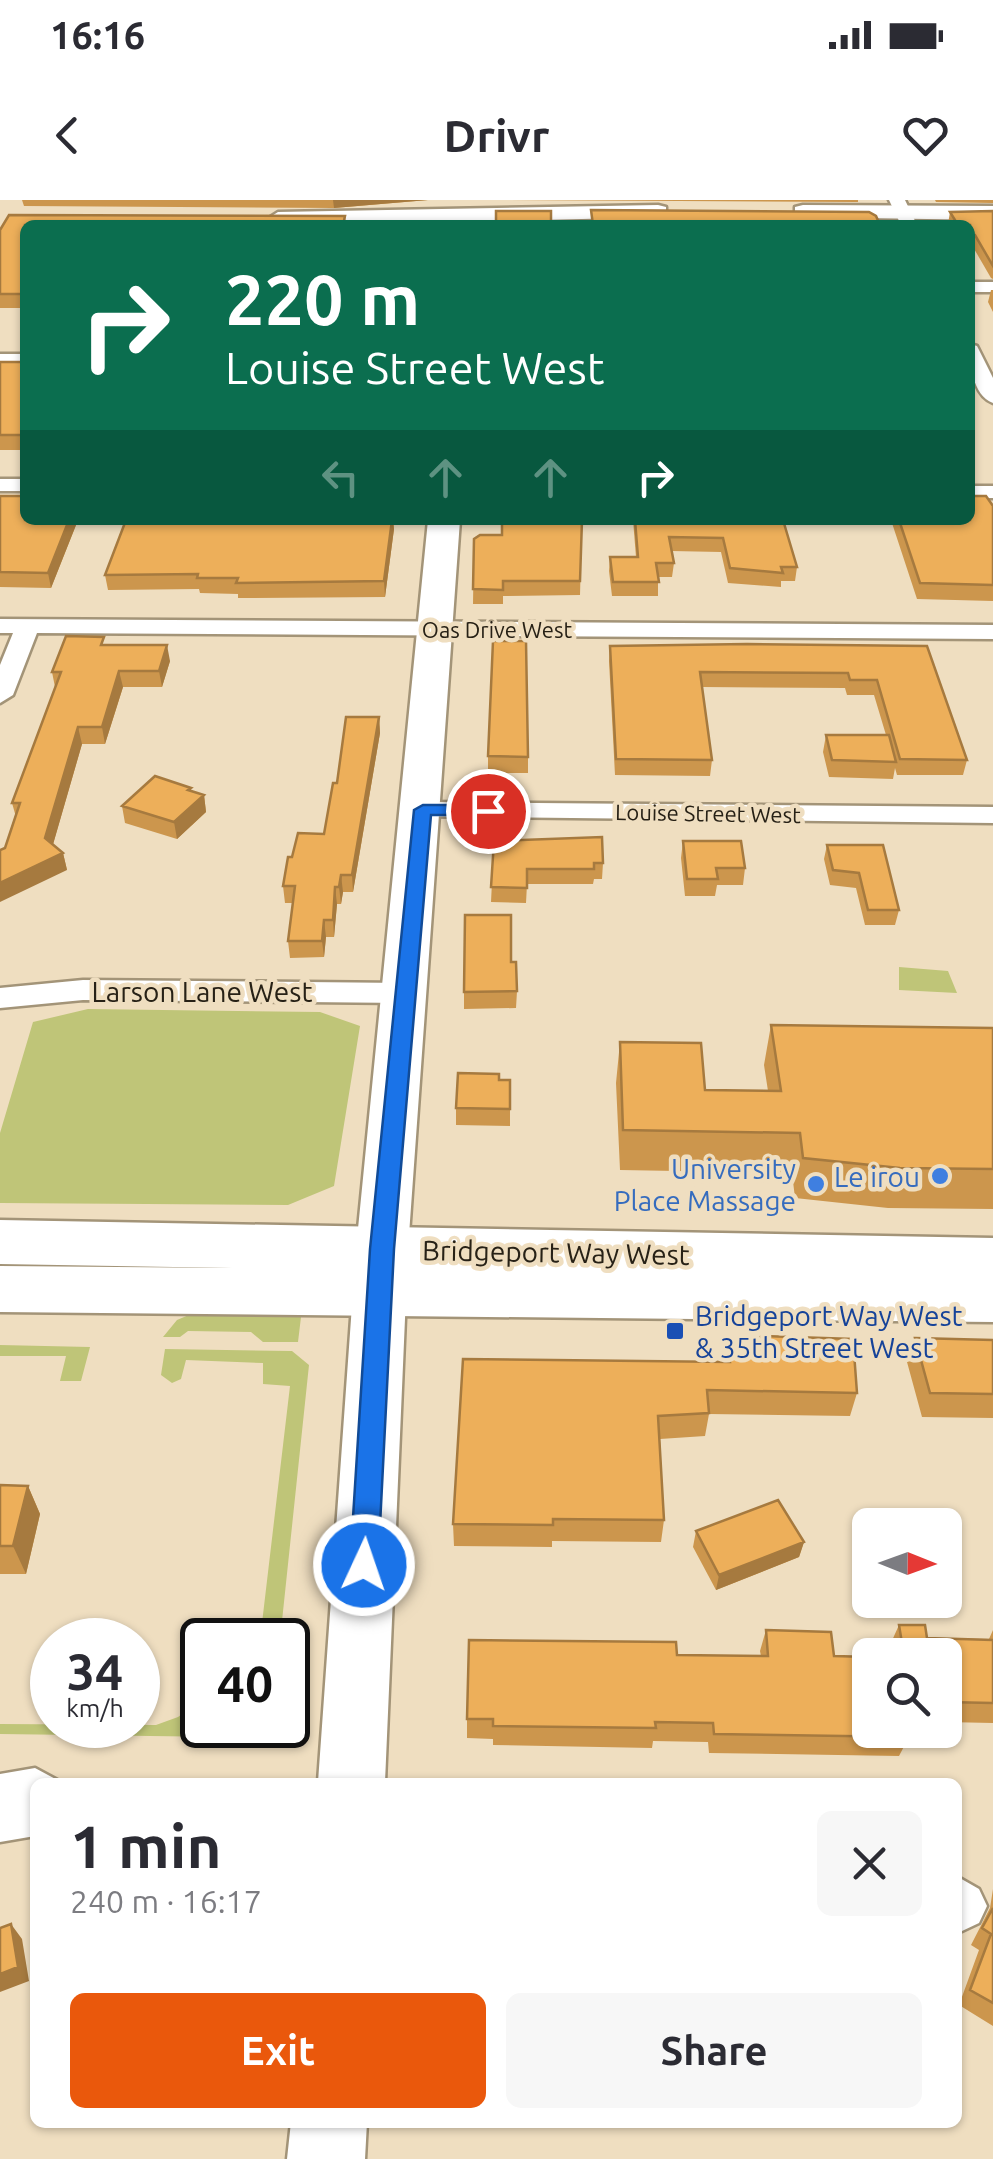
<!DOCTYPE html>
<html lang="en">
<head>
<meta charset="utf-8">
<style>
  body { margin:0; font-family:Ubuntu,sans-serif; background:#f7f7f7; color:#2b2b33; height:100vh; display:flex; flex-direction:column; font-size:38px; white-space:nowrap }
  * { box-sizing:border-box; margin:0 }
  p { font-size:32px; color:#7c7c81 }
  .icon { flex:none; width:55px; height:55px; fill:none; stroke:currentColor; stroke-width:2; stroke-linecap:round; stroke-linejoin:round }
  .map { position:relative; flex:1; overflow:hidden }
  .sheet { position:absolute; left:30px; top:1578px; width:932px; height:350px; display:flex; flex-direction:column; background:#fff; border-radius:15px; box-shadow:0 2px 8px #0004 }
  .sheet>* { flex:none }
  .guide { position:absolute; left:20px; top:20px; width:955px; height:305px; border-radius:15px; box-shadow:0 2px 8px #0004; background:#0b6e4f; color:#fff; overflow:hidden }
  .needle { width:65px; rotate:91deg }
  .controls { position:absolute; left:852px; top:1308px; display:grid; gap:20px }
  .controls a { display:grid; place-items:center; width:110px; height:110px; border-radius:15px; background:#fff; box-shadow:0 2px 8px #0004; font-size:50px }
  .speed { position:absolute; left:30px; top:1418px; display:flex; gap:20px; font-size:50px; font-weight:700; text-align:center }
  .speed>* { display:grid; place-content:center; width:130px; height:130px; border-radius:50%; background:#fff; box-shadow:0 2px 8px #0004; line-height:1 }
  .speed small { font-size:25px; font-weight:400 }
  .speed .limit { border:5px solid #111; border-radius:15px; background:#fff; color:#111 }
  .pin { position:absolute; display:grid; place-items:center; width:85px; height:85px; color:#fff; margin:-42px; border:5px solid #fff; border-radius:50%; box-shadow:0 2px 10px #0007 }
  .me { position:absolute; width:110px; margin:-55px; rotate:3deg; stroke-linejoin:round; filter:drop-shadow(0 0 8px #0008) }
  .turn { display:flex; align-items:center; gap:35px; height:210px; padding:0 40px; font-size:45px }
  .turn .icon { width:130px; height:130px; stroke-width:2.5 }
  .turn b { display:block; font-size:70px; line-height:85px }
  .lanes { display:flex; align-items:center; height:95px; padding:0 40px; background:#0003; justify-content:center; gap:50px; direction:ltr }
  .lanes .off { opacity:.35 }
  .round { display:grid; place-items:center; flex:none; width:105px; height:105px; border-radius:15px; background:#f7f7f7 }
  .summary { display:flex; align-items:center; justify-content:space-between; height:170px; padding:0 40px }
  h1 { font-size:60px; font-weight:600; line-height:75px }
  .button { display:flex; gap:20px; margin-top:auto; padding:20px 40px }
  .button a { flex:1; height:115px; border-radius:15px; background:#ea580c; color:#fff; font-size:40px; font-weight:600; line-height:115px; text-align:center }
  .button a+a { background:#f7f7f7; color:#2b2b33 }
  .status { display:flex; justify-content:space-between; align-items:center; height:70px; padding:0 50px; background:#fff; direction:ltr }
  .status svg { height:28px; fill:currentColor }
  header { display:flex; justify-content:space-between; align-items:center; height:130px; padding:0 40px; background:#fff; font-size:45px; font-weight:600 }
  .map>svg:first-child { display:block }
  .green { fill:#bfc578 }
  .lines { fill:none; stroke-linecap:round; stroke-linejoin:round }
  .street-casing { stroke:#a39478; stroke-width:5 }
  .secondary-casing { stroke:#a39478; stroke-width:5 }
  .primary-casing { stroke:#a39478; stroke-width:5 }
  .street { fill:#fff; fill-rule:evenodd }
  .secondary { fill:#fff; fill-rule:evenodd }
  .primary { fill:#fff; fill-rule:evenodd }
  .wall { fill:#cc964d }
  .shaded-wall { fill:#a67a3f }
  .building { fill:#edaf5a; stroke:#a67a3f; stroke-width:2.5 }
  .route { fill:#1a73e8; stroke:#114b97; stroke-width:2.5 }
  .shop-dot { fill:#3f7fe0; stroke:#efdec0; stroke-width:4 }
  .transit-dot { fill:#1a4fb4; stroke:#efdec0; stroke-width:4 }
  .labels { text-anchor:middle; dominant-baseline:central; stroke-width:9; stroke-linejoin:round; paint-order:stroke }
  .far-street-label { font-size:22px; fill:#272116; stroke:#efdec0 }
  .street-label { font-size:28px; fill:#272116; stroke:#efdec0 }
  .shop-label { font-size:28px; fill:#366cbe; stroke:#efdec0; text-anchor:end }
  .transit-label { font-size:28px; fill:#164399; stroke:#efdec0; text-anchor:start }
</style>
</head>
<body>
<div class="status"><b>16:16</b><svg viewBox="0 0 49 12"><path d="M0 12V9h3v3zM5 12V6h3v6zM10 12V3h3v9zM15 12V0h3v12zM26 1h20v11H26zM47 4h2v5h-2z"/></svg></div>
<header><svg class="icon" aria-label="back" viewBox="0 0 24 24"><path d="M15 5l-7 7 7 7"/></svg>Drivr<svg class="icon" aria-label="heart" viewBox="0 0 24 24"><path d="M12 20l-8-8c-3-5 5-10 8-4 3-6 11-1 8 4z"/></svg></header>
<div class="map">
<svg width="993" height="1959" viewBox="0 0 993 1959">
  <rect width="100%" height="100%" fill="#efdec0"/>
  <path class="green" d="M899,767L948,771L957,793L899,790Z
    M88,809L320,812L360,826L334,986L288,1005L0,1003V933L33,822Z
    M196,1112L290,1113L301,1117L298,1142H263L251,1132L188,1131L180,1137H163L177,1120Z
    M0,1145L90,1147L81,1181H60L66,1156H0Z
    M165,1149L292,1151L309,1165L280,1440H260L290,1186L263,1184V1163L186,1160L181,1179L172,1183L161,1175Z
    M202,1500V1525H246L225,1537L0,1534V1524L156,1525L178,1517Z"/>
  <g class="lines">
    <g class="street-casing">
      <path id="street" d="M889,0H905L917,25H901Z
        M970,82H993V92H970Z
        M970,144L977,146L993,178V203C972,195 970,164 970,144Z
        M0,154H25V166H0Z
        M0,279H25V291H0Z
        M970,286H993V298H970Z
        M0,419L993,425V439L37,433L13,495L0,503V465L13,433H0Z
        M423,602L993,607V623L413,616L409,610Z
        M83,780L405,783L416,786L421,793L416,800L405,803L83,800L0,808V788Z
        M958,1677L979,1689L987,1706L979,1723L962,1731L958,1729Z"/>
    </g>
    <g class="secondary-casing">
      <path id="secondary" d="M658,5L666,7V17L322,25H275L267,19L278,12Z
        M803,5L993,6V20L795,17V7Z
        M428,320H460L408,1049L385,1582H318L356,1049Z
        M35,1568L61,1582H35V1636L0,1642V1574Z
        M291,1922H367L365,1959H287Z"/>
    </g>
    <g class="primary-casing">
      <path id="primary" d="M0,1020L993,1038V1122L0,1112V1066L232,1068L0,1064Z"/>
    </g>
    <use href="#street" class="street"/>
    <use href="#secondary" class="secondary"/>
    <use href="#primary" class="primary"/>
  </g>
  <path class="wall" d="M22,0H428L334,8L24,6Z
    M496,0H858V2Z
    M935,0H993V3L936,2Z
    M993,11V79L991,78L973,47H970V25H948V24L950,12Z
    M9,15L345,16L346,25H25V108H0V30Z
    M991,90H993V112L988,102Z
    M0,162H25V250H0Z
    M0,296L25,320H78L51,388L0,387Z
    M993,306V401L917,399L891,320H970Z
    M126,320H394V329L385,397L238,398V394L200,393L199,389L108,390L105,375Z
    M582,320L580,395L503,396V404H473L474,339Z
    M633,320H783L797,367L795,381H781V387L728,383L721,352L671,351L674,363L672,377H658V396H612L609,371L610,357H636Z
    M106,445L170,461L162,487H123L105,544H82L53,644L63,653L67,670L5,648L16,617L12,603L55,487L52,472Z
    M610,446H927L967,560L963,575H897L895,568L893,579L829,577L823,552L826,535H886L874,495H847L845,488L702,487L712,560L710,576L615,575L609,461Z
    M379,517L380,533L353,692H343L341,704H337L334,737H326L324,757L290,758L288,741L293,703H285L283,686L292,657L324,634L337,583Z
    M488,556L528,557V573H488Z
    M192,591L204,595L206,612L177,639L125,623L122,606Z
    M494,641L603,663L602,679H594L593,684H527L526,703L491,702Z
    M683,641L745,668L743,685H717L715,696H685L681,658Z
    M827,645L899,710L895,725H865L856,688L830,685L824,659Z
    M511,762L517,791L516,808L464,809V792Z
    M771,825L993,828V1009L888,1008L795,998L792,973L620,970L616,883L620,842L705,890L768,891L764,865Z
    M499,880H510V926L456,925V908Z
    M915,1138L993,1140V1218L922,1217L907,1162Z
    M727,1140L857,1193L850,1216L709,1214L705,1236L660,1239L664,1320L661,1342L552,1341V1347L454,1346L453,1324L723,1162Z
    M0,1285L28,1286L40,1314L26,1374H0Z
    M696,1331L804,1342L799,1357L716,1390L693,1347Z
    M899,1425L927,1438L989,1439L993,1430V1523L945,1522V1455H892L890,1445Z
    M766,1430L834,1456L909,1537L899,1556L709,1553L708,1542L653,1541L652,1548L493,1545V1539L467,1538V1519L677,1455L761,1456L760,1451Z
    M993,1689V1826L959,1805L979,1750L971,1745L990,1708Z"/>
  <path class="shaded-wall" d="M333,0H428L334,8Z
    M69,320H78L51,388L48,373Z
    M392,320L394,329L385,397L384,381Z
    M167,445L170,461L162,487L159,471Z
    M119,471L123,487L105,544L102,527Z
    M379,517L380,533L353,692L352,675Z
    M78,527L82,544L50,655L45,638Z
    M191,588L194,604L204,595L206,612L177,639L174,622L188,590Z
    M63,653L67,670L0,702V683Z
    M341,675L343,692L341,704L339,687Z
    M335,687L337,704L334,737L333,720Z
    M324,720L326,737L324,757L322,741Z
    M28,1286L40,1314L26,1374L13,1346Z
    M804,1342L799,1357L716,1390L719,1375Z
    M11,1724L22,1739L29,1781L0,1792V1774Z"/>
  <path class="building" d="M591,10L869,12L876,16L880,25H593Z
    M496,11H551V25H496Z
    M993,11V66L975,35H970V25H958L950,12Z
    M9,15L345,16L343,25H25V94H0V30Z
    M0,162H25V235H0Z
    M0,296H25V320H69L48,373L0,372Z
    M970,296H986L993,306V385L920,383L899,320H970Z
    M126,320H392L384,381L236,383L238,378H197L198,374L105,375Z
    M502,320H582L580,381H503V390L473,389L474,339L480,335H502Z
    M635,320H783L797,367H781L783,373L730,368L723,338L669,337L674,363H656L659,382H613L610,357H638Z
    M66,436L104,437L101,445H167L159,471H119L102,527H78L45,638L63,653L0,683V650L5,648L20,603H12L61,472H52Z
    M493,441H526L528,557L488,556Z
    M747,444L927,446L967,560L900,559L877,480H850L848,473L700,472L712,560L616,559L610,446Z
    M346,517H379L352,675H341L339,687H335L333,720H324L322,741H288L295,686H283L288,657H292L298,633L324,634L333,583H337Z
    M826,535H889L896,562L832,560Z
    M155,576L191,588L188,590L204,595L174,622L122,606Z
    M602,637L603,663H594V669H527V688L491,687L494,641Z
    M683,641H741L745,668H716L718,679H687Z
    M827,645H883L899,710H868L859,673L833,670Z
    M465,715H511V762H516L517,791L464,792Z
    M771,825L993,828V969L900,968L803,958L800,933L623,930L620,842L701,843L705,890L781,891Z
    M458,873L499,874V880H510V909L456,908Z
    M763,1136L853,1139L857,1193L707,1190L709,1213L658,1216L664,1320L553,1319V1325L453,1324L463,1159L730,1162L727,1140H753Z
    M915,1138L993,1140V1194L930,1193Z
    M0,1285L28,1286L13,1346H0Z
    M778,1300L804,1342L719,1375L696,1331Z
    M899,1425H925L927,1438L993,1440V1503L945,1502V1455H904Z
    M766,1430L831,1432L834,1456L870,1457V1530H908L909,1537L714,1534L713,1523L655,1522L656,1528L493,1526V1519H467L469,1440L676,1442L677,1455L768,1456Z
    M993,1708V1803L970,1790L991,1734L982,1728Z
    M11,1724L18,1767L0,1774V1728Z"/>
  <path class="route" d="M488,605L494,607V615H431L394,1049L378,1365L374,1374L364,1378L354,1374L350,1365L370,1049L414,610L423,605Z"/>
  <g class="shop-dot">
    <circle cx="940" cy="976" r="10"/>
    <circle cx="816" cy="984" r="10"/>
  </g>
  <rect class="transit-dot" x="665" y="1121" width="20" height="20" rx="5"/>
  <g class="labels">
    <g class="far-street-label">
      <text x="497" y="429">Oas Drive West</text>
      <text transform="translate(708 613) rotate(1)">Louise Street West</text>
    </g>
    <g class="street-label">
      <text x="202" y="791">Larson Lane West</text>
      <text transform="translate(556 1052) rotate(1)">Bridgeport Way West</text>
    </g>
    <g class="shop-label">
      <text x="796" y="968">University<tspan x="796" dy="32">Place Massage</tspan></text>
      <text x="920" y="976">Le irou</text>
    </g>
    <g class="transit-label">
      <text x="695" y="1115">Bridgeport Way West<tspan x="695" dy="32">&amp; 35th Street West</tspan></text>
    </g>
  </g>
</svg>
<div class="controls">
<a><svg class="needle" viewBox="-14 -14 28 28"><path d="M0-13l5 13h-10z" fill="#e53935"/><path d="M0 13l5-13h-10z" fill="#7c7c81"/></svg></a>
<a><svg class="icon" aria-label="search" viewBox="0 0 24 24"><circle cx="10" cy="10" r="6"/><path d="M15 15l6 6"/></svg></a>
</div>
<div class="speed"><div>34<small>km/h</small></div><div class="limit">40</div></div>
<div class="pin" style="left:488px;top:611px;background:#d93025"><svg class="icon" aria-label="arrive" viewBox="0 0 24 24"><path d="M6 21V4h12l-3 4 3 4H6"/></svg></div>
<svg class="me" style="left:364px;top:1365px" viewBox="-20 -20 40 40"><circle r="17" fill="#1a73e8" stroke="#fff" stroke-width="3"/><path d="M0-11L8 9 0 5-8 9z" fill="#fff"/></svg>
<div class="guide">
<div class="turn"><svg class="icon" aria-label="right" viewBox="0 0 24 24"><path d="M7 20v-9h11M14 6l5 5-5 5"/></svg><div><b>220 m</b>Louise Street West</div></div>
<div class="lanes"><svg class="icon off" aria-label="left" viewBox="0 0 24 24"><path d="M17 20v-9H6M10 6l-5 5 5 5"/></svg><svg class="icon off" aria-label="ahead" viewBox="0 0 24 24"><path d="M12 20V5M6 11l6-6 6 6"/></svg><svg class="icon off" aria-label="ahead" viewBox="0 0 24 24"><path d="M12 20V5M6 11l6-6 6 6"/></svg><svg class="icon" aria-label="right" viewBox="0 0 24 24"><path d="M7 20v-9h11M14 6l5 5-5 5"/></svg></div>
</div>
<section class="sheet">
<div class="summary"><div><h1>1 min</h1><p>240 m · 16:17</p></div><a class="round"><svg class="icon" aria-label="close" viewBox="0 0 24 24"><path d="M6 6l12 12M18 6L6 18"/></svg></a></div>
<div class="button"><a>Exit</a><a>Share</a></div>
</section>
</div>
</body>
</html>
